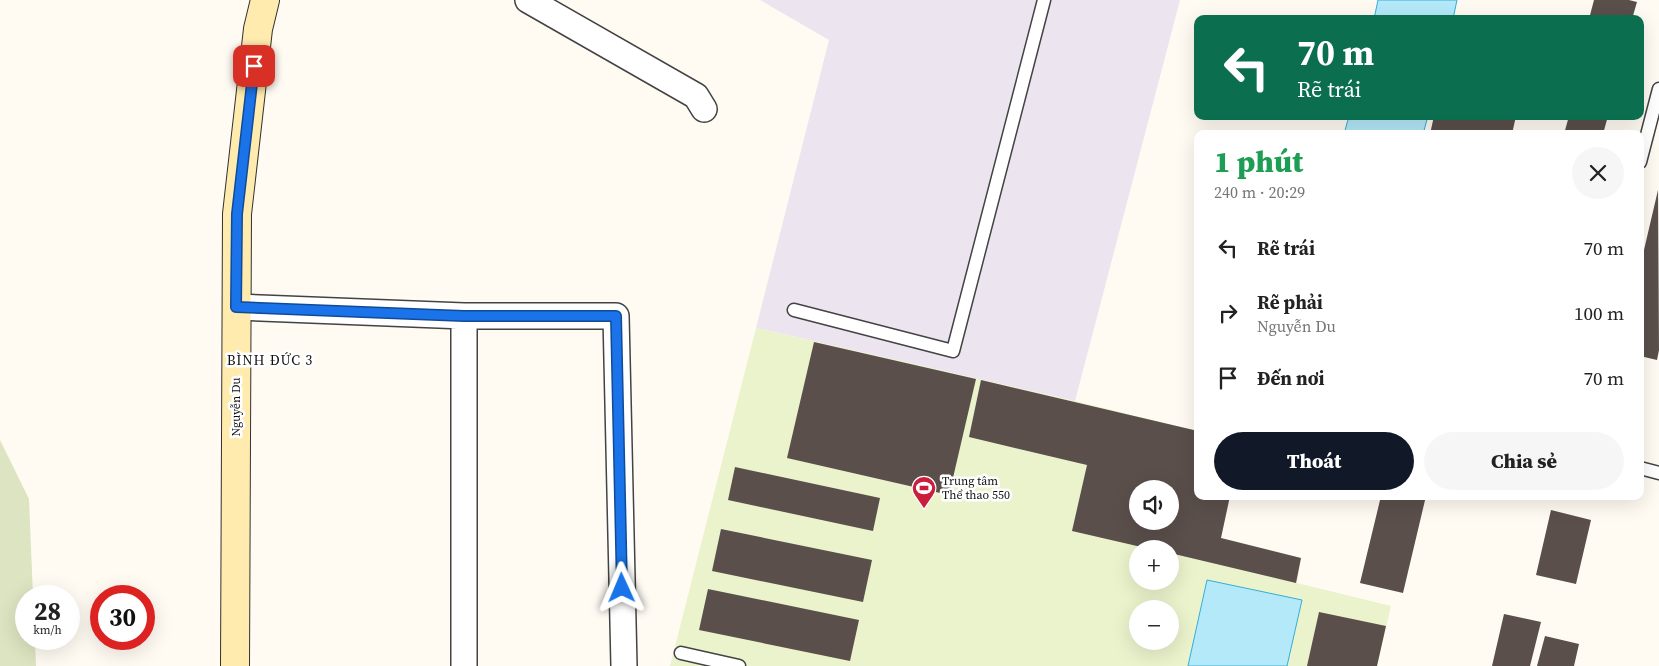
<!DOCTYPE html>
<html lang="vi">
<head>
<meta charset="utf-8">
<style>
  body { margin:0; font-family:"Source Serif 4",serif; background:#f6f6f6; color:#222; height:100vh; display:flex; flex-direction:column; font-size:19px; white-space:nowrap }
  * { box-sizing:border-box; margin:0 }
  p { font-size:16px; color:#767676 }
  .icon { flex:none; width:28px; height:28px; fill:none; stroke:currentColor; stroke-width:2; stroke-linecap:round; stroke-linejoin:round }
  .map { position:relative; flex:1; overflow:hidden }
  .details { position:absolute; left:1194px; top:130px; width:450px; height:370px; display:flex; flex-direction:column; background:#fff; border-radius:10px; box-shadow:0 5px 20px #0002 }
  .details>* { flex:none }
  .top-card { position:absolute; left:1194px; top:15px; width:450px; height:105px; border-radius:10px; box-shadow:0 5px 20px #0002; background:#0b6e4f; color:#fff; overflow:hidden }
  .fabs { position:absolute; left:1129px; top:480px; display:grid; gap:10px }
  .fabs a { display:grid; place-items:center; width:50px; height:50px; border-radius:50%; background:#fff; box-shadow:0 5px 20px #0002; font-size:25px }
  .speed { position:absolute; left:15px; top:585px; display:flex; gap:10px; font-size:25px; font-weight:700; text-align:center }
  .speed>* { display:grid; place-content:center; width:65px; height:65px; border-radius:50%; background:#fff; box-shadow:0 5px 20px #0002; line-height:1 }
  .speed small { font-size:12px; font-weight:400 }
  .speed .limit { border:8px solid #d22; background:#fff; color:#111 }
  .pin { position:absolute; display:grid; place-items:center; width:42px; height:42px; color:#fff; margin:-21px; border-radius:10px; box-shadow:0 2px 8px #0006 }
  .me { position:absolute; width:55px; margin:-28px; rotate:359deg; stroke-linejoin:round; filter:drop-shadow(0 0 4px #0008) }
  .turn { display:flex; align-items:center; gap:18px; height:105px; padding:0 20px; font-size:22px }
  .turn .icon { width:65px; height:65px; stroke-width:2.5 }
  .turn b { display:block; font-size:35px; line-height:42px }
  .round { display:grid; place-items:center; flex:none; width:52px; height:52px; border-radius:26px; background:#f6f6f6 }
  .head { display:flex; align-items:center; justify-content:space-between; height:85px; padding:0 20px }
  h1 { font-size:30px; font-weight:800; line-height:38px; color:#1e9e55 }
  .button { display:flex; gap:10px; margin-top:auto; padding:10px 20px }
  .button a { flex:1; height:58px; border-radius:30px; background:#111827; color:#fff; font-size:20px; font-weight:800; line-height:58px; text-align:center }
  .button a+a { background:#f6f6f6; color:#222 }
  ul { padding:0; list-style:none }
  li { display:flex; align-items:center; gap:15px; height:65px; padding:0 20px }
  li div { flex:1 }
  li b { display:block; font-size:19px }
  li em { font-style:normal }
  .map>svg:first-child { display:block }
  .industrial { fill:#ece4ef }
  .cemetery { fill:#dde4c1 }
  .pitch { fill:#ebf3cc; fill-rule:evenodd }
  .water { fill:#b4e9fa; stroke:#36acd6 }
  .building { fill:#5a4f4b; fill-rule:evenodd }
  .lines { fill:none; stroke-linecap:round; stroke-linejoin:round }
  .service-casing { stroke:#434343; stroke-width:15 }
  .minor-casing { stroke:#434343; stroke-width:28 }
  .secondary-casing { stroke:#323232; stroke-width:30 }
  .service { stroke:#fff; stroke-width:12 }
  .minor { stroke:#fff; stroke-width:25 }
  .secondary { stroke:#ffebae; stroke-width:28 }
  .route-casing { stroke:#114b97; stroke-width:12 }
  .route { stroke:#1a73e8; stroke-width:9 }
  .labels { text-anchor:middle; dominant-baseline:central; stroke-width:5; stroke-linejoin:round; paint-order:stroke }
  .street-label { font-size:12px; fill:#101010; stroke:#fff }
  .poi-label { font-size:12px; fill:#101010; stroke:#fff; text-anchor:start }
  .neighbourhood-label { font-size:14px; letter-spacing:1px; fill:#101010; stroke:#fff }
</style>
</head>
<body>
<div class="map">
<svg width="1659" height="666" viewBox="0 0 1659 666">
  <rect width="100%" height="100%" fill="#fffbf3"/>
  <path class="industrial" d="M760,0H1180L1075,401L756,328L829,40Z"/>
  <path class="cemetery" d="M0,440L29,499L33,596H26V639H35L36,666H0Z"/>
  <path class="pitch" d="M756,328L1075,401L1197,431L1198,496H1230L1221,538L1301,558L1297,583L1391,606L1377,666H670ZM1138,489H1170V521H1138ZM1138,549H1170V581H1138ZM1138,609H1170V641H1138Z"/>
  <path class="water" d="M1378,0H1457L1453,19H1374Z
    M1349,116H1428L1423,134H1344Z
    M1207,580L1302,600L1287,666H1188Z"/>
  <path class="building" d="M1594,0H1629L1637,2L1632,19H1589Z
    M1434,116H1516L1512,134H1430Z
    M1569,116H1608L1603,134H1564Z
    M1658,190L1659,350L1657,360L1640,356V267Z
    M814,342L976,379L949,495L787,458Z
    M981,380L1198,431V496H1230L1221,538L1301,558L1296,583L1170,553V549H1150L1072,531L1087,465L969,437ZM1138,489H1170V521H1138Z
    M735,467L880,498L873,531L728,500Z
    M1381,496H1426L1403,593L1360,583Z
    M1551,510L1591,520L1576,584L1536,575Z
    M721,529L872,560L863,602L712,571Z
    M708,589L859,620L850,661L699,630Z
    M1319,612L1386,626L1377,666H1307Z
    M1504,614L1541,622L1530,666H1492Z
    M1545,636L1579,644L1574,666H1537Z"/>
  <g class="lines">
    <g class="service-casing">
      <path id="service" d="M1640,162L1659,89
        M794,310L953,351L1044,0
        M1640,468L1659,473
        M681,653L739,666"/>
    </g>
    <g class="minor-casing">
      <path id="minor" d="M528,0L696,96L704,109
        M236,307L464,316H616L624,666
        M464,666V316"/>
    </g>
    <g class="secondary-casing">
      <path id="secondary" d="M235,666L237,214L258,29L265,0"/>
    </g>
    <use href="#service" class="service"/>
    <use href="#minor" class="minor"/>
    <use href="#secondary" class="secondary"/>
  </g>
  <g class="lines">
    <g class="route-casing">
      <path id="route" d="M254,66L237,214L236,307L464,316H616L622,588"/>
    </g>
    <use href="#route" class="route"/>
  </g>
  <defs>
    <g id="stadium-pin" transform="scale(1.25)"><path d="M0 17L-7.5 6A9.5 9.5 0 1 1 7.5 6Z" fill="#cb1e3d" stroke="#fff"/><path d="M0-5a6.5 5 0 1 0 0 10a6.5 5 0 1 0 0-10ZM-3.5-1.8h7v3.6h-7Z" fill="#fff"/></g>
  </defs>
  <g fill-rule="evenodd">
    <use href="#stadium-pin" x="924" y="488"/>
  </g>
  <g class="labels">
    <g class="street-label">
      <text transform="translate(236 407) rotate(-90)">Nguyễn Du</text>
    </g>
    <g class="poi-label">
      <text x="942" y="481">Trung tâm<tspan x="942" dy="14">Thể thao 550</tspan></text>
    </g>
    <g class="neighbourhood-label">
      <text x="270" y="360">BÌNH ĐỨC 3</text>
    </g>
  </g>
</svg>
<div class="fabs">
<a><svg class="icon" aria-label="sound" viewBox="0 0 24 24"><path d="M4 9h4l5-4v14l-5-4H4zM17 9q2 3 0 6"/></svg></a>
<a>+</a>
<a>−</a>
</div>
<div class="speed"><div>28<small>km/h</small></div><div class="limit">30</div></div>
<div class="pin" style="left:254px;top:66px;background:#d93025"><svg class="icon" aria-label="arrive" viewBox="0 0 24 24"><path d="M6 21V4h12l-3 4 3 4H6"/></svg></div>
<svg class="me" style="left:622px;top:588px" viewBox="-20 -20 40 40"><path d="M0-17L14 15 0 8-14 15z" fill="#1a73e8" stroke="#fff" stroke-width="4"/></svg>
<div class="top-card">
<div class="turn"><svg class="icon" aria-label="left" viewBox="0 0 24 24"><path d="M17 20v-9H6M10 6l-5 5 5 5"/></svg><div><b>70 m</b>Rẽ trái</div></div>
</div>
<section class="details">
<div class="head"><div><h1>1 phút</h1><p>240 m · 20:29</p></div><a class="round"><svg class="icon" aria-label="close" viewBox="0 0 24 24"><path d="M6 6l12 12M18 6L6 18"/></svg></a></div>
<ul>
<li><svg class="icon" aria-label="left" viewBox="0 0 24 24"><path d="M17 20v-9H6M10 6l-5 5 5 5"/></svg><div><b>Rẽ trái</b></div><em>70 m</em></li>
<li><svg class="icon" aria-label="right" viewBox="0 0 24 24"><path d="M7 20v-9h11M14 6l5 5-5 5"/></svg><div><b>Rẽ phải</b><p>Nguyễn Du</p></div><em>100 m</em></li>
<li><svg class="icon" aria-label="arrive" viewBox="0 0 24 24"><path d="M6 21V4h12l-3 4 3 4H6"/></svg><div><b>Đến nơi</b></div><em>70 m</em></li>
</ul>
<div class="button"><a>Thoát</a><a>Chia sẻ</a></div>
</section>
</div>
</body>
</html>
